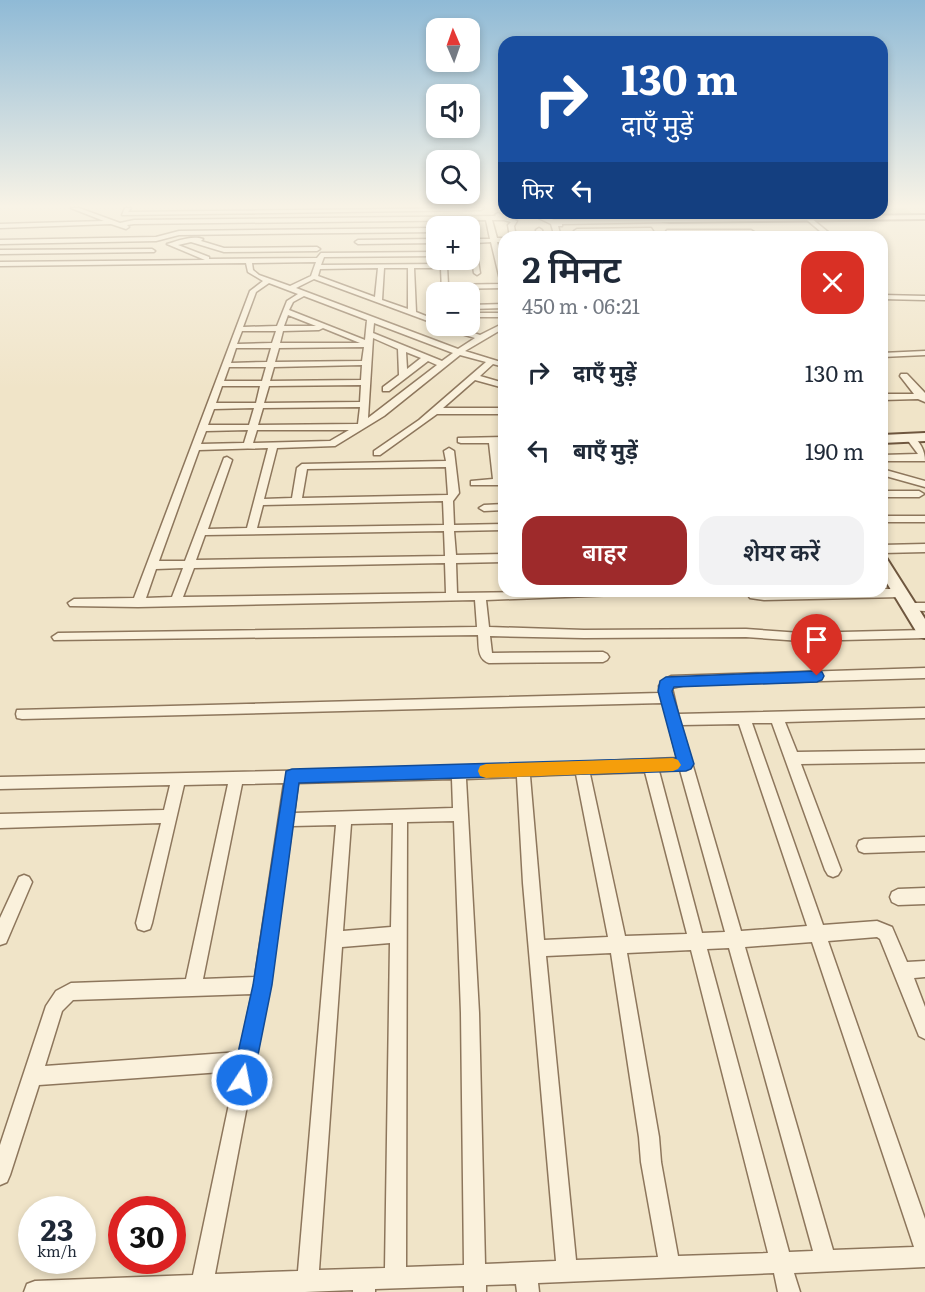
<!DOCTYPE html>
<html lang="hi">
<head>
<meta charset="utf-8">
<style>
  body { margin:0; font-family:Literata,"Noto Sans Devanagari",serif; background:#f2f2f3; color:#1f2937; height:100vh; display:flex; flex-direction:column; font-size:22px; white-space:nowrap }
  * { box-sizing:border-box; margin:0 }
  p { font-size:20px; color:#747a83 }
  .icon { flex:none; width:33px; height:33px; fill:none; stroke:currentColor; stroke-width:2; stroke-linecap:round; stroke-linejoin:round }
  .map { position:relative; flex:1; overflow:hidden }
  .side { position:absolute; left:498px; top:231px; width:390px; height:366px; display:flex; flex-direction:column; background:#fff; border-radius:18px; box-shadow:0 3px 9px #0003 }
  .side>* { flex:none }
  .banner { position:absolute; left:498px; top:36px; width:390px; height:183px; border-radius:18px; box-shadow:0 3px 9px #0003; background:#1a4fa0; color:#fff; overflow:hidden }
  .needle { width:39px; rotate:358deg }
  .fabs { position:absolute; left:426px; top:18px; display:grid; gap:12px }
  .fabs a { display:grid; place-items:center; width:54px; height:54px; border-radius:12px; background:#fff; box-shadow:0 3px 9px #0003; font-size:30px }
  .speed { position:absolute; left:18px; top:1196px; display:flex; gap:12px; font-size:30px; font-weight:700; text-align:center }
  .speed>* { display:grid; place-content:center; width:78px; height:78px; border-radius:50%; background:#fff; box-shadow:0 3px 9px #0003; line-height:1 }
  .speed small { font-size:15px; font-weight:400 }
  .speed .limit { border:9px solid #d22; background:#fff; color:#111 }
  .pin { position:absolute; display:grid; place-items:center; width:51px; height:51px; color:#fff; margin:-62px -26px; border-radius:50% 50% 50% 0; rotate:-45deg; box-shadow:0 0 6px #0007 }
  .pin .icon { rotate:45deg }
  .me { position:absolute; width:66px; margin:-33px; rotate:11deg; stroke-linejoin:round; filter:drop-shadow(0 0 4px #0008) }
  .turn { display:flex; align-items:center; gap:21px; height:126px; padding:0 24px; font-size:27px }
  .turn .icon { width:78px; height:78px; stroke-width:2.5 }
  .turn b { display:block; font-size:42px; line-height:51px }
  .then { display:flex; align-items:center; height:57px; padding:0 24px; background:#0003; gap:12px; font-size:22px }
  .round { display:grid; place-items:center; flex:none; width:63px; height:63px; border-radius:18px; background:#f2f2f3 }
  .overview { display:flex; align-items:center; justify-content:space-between; height:102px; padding:0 24px }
  h1 { font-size:36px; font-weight:600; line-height:45px }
  .primary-button { display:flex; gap:12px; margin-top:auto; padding:12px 24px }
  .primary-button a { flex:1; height:69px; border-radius:18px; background:#9e2a2b; color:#fff; font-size:24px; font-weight:600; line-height:69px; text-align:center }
  .primary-button a+a { background:#f2f2f3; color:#1f2937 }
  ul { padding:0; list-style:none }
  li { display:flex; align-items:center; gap:18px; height:78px; padding:0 24px }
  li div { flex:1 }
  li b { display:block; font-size:22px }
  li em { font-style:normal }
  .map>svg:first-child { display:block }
  .green { fill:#c9cf9b }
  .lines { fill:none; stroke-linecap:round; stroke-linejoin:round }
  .street-casing { stroke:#8d765c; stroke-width:3 }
  .secondary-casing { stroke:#6f573f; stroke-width:4 }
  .street { fill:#faf1dc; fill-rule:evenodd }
  .secondary { fill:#faf1dc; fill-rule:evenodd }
  .route { fill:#1a73e8; stroke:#114b97; stroke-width:1.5 }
  .slow { fill:#f59e0b }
</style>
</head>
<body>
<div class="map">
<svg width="925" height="1292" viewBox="0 0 925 1292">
  <rect width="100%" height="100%" fill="#f0e4c8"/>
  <path class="green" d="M882,208H904L915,215L716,219L711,213H882Z"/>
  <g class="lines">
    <g class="street-casing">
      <path id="street" d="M71,208H79L120,223L134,220L496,216L495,215L498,213L517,221L514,226L516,237H510L508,225L511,222L504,220H492L497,238H504V242H497L504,270V288L448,289V292H442L441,268H414L416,312L436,320V324L314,279L296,288L458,349L475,338L442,328V326H451L480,335L504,323V328L465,351L504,363V367L493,364L480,376L504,383V388L475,380L443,408H504V414H437L380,455H374V451L419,420L486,362L460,355L384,416L335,446L277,448L264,499L292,498L297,468L302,464L446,461L444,451L449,448L454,451L459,493L453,501L454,525L504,524V530L454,531L456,555L504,554V562L456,563L457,593L622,591L616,595L486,600L489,627L584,630L746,629L801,633L925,630V638L801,641L746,637L584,638L490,636L492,653L603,652L607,654L609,657L607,660L603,662L489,663C477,659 479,646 478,635L54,640L52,637L58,633L477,627L475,600L138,607L70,606L68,603L74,599L134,598L250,291L263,281L248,272L246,263L0,266V262L205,260L167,244C177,241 192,235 203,239L201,241L224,248L317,247L320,249L317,251L224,252L191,242L178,245L209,257V259L317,258L321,253L436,252V256L324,257L321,265L444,264L447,266L448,285L501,284L491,242L475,243L480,273L477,275L474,273L470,247V229L473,231L474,239H490L486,220L134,224L127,225L129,227L126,229L111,224L0,228V224L104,221ZM316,262L311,276L290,286L259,275L253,270L252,263ZM378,268L375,297L318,276L320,269ZM384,268H408V309L382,300ZM269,283L298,294L287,301L277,326L243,327L256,292ZM304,296L367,320L365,340L289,310L293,302ZM288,315L316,326H284ZM374,323L453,353L442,361L373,333ZM323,328L360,343H280L283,331L319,330ZM242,331H276L272,343L237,344ZM373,338L398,349L399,375L383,387V391H389L428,361L437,365L368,418ZM364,347L362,361L275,362L279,348ZM236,348H271L267,362L231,363ZM406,352L421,358L407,369ZM362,365L361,380L270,381L274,367ZM229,367H266L262,381H224ZM361,385L360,402L264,403L269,386ZM222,386H260L256,403H216ZM360,407L358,424L258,425L263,408ZM254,408L249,425H208L214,409ZM248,430L244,443L201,444L206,431ZM257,430H349L330,441L253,443ZM268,448L247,528L208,529L232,460L227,457L224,458L185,561H159L199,450ZM446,467L448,495L302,498L307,469ZM443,501L444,525L257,528L263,505ZM444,531L445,556L196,560L205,535ZM445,563L446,593L183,597L194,568ZM183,568L172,597L146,598L156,569Z
        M125,208H131L128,212L484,208L481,210L122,215Z
        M528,213H536L554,220L671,218L674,220L671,222L562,224V226H558L561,237H555L551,224Z
        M807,218H811L834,237H827L807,220Z
        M436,228V232L179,235L156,241L0,244V240L156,237L179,231Z
        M539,228L542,230L544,237H538L536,230Z
        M651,228L653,231L577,233L574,231L577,229Z
        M667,230H751L754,232L751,234L665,233Z
        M436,239V243L358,244L355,242L358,240Z
        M152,249L155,251L154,252L0,254V250Z
        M882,295L925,296V300L882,299Z
        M504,304V308L470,309V305Z
        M470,313H504V317H470Z
        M925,351V355L882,357V353Z
        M901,374H907L925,393V402L918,399L882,400V394H914L900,376Z
        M910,435C920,440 925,451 925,461H882V455L918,454L906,438Z
        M504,437V443H498L504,485H471V481L493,479L489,443H461L458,442V438Z
        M882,469L925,481V487L882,475Z
        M882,491H919L924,494L919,497H882Z
        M504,504V510L484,511L479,508L484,505Z
        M882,516H925V522H882Z
        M925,544V552L882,553V545Z
        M882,589H901L907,593L901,597L764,600L750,598L745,591H882Z
        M909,603H925V611L905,610L903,607L905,604Z
        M925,668V678L685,685L672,688L678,714L925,708V718L785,722L797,752L925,750V762L801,764L841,870L838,875L833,877L828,875L825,870L772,723H752L823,925L877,921L892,927L907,962L925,961V977L914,978L925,1007V1039L919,1036L880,939L877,937L828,941L925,1219V1267L794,1273L800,1292H778L774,1273L538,1283L539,1292H517L516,1284L486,1285V1292H464V1286L375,1289V1292H353V1290L305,1292H24L27,1284L35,1281L193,1275L236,1071L39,1085L10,1175L7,1182L0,1185V1145L46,1006L56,991L71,983L186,979L228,784L184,785L152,923L150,929L144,931L138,929L136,923L161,823L0,828V814L164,810L170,785L0,789V777L459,767L677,758L663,703L22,719L17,718L16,714L17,710L660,693L659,686L667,678L671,676ZM739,724L807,926L741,931L681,725ZM680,770L725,932L702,933L659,771ZM645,772L687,934L625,936L590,774ZM576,774L608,937L544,940L530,776ZM517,777L523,883L556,1261L485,1264L479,1013L466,779ZM452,779L453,808L294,813L298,783ZM284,783L255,977L203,979L242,784ZM454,821L461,1013L464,1265L406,1267L407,822ZM393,823L391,927L343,931L351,824ZM336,825L298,1271L215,1274L270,985L292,826ZM812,942L914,1247L833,1250L745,947ZM390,943L385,1268L319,1270L342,947ZM729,948L813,1251L789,1252L707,949ZM691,950L768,1253L678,1256L661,1162L659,1137L627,953ZM611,953L639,1137L641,1162L658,1257L576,1260L546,956ZM252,994L240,1052L45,1066L62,1011L73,1000Z
        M925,837V851L864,853L859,851L857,846L859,841L864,839Z
        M24,875L29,877L32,882L6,943L0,945V918L19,877Z
        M925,888V904L898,905L892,902L890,897L892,892L898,889Z"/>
    </g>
    <g class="secondary-casing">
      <path id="secondary" d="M658,213H666L671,218L925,215V219L671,222L663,221Z
        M925,433V441L882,443V435Z
        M882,558L887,559L925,619V638L919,636L882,575Z"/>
    </g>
    <use href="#street" class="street"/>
    <use href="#secondary" class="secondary"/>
  </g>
  <linearGradient id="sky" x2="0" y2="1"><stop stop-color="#8fbad6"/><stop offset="0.53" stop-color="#f8f3e6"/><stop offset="1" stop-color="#f8f3e6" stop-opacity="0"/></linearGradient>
  <rect width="925" height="389" fill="url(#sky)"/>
  <path class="route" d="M817,671L822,672L824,676L822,680L817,682L674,687L672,691L694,764L691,769L686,771L299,783L272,985L253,1080L250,1088L242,1091L235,1088L232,1080L253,985L286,771L292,769L676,758L658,691L660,681L666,677Z"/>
  <path class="slow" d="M673,758L678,760L681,765L678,769L673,771L486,778L480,776L478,771L480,766L486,764Z"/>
</svg>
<div class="fabs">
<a><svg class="needle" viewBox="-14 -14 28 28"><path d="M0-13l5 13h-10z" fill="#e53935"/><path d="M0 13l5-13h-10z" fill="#747a83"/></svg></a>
<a><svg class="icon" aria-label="sound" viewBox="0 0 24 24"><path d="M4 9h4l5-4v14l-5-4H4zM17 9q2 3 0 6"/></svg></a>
<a><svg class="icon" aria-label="search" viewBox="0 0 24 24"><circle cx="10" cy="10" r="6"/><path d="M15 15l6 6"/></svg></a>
<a>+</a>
<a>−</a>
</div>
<div class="speed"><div>23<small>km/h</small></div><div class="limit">30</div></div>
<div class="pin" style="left:817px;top:676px;background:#d93025"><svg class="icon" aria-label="arrive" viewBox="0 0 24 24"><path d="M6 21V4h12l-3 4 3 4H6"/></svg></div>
<svg class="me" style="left:242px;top:1080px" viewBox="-20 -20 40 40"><circle r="17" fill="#1a73e8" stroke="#fff" stroke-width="3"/><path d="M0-11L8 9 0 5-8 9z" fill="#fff"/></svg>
<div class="banner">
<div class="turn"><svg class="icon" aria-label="right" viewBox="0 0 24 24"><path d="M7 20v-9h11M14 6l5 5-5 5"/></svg><div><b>130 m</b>दाएँ मुड़ें</div></div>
<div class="then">फिर<svg class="icon" aria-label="left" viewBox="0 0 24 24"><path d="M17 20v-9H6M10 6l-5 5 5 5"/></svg></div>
</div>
<section class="side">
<div class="overview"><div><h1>2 मिनट</h1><p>450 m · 06:21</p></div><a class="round" style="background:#d93025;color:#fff"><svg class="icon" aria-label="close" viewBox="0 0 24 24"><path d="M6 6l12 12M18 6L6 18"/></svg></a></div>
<ul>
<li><svg class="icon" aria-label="right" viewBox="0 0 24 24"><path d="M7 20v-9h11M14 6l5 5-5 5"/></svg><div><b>दाएँ मुड़ें</b></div><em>130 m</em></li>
<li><svg class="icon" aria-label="left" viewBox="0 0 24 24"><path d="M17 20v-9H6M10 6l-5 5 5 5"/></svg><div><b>बाएँ मुड़ें</b></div><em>190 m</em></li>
</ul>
<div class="primary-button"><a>बाहर</a><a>शेयर करें</a></div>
</section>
</div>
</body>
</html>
